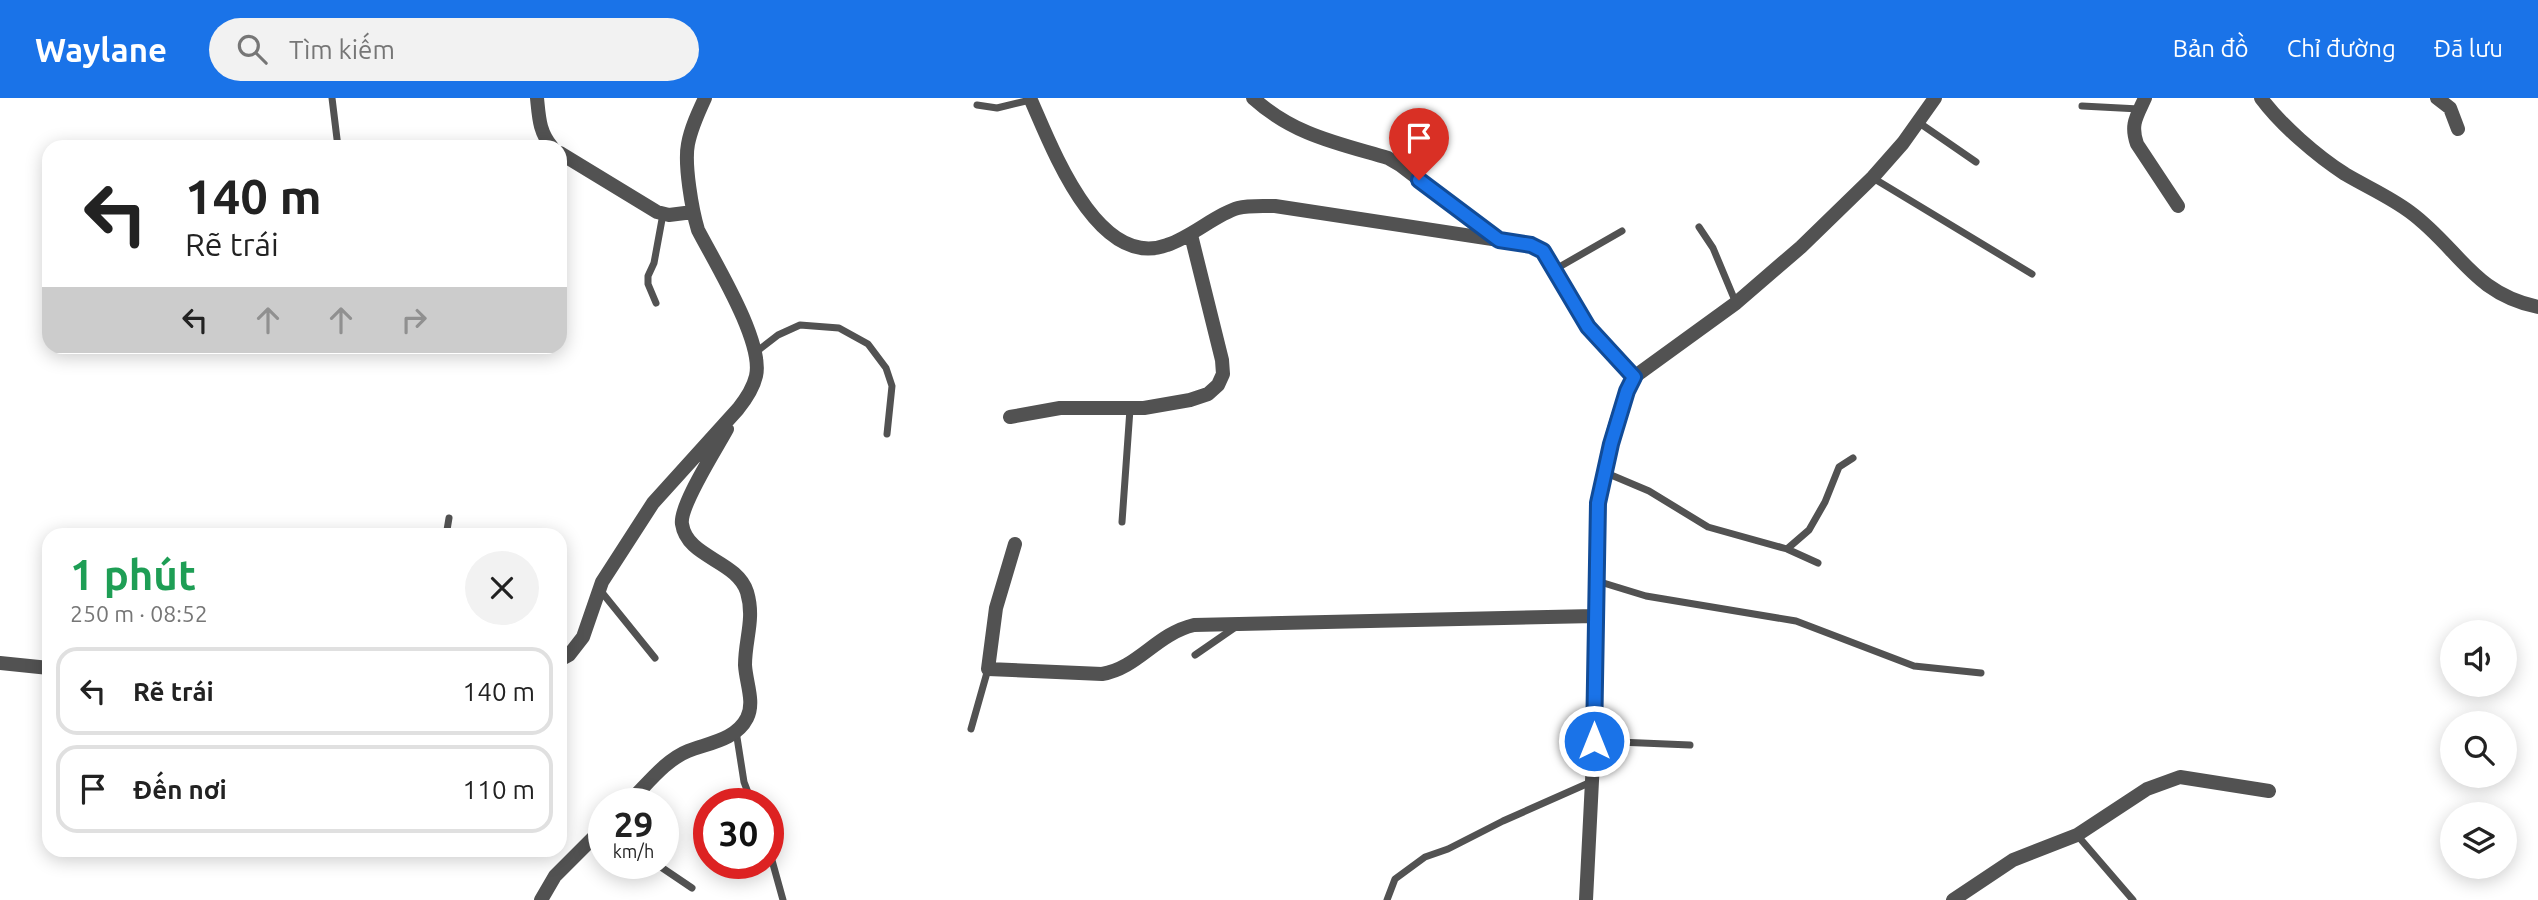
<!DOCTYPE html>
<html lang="vi">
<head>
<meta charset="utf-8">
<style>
  body { margin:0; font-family:Ubuntu,sans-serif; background:#f2f2f2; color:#222; height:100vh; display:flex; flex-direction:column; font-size:26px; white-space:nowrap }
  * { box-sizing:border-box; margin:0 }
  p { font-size:23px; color:#767676 }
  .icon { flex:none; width:38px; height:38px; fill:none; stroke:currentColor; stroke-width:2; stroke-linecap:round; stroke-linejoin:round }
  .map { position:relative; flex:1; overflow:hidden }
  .panel { position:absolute; left:42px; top:430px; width:525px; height:329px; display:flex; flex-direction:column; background:#fff; border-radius:21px; box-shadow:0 4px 18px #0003 }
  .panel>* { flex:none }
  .banner { position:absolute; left:42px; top:42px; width:525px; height:214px; border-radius:21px; box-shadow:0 4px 18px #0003; background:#fff; color:#222; overflow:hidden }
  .tools { position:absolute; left:2440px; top:522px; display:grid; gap:14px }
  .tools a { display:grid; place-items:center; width:77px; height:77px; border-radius:50%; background:#fff; box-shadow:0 4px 18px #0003; font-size:35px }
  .speed { position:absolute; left:588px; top:690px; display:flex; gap:14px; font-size:35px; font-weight:700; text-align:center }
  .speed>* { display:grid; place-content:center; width:91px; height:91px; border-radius:50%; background:#fff; box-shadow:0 4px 18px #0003; line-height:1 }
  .speed small { font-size:18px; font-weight:400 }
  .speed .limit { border:10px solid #d22; background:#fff; color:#111 }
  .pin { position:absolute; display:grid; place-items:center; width:60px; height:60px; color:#fff; margin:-72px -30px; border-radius:50% 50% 50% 0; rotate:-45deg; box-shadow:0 0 7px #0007 }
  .pin .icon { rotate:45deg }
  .me { position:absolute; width:77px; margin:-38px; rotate:0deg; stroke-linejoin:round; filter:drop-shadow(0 0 5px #0008) }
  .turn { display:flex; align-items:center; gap:24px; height:147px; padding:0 28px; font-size:32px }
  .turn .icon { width:91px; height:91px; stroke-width:2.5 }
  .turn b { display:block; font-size:49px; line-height:60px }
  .lanes { display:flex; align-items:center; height:66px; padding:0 28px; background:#0003; justify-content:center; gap:35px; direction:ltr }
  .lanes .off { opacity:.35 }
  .round { display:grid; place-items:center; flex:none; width:74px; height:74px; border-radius:37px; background:#f2f2f2 }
  .overview { display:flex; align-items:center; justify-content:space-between; height:119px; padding:0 28px }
  h1 { font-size:42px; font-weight:600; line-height:52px; color:#1e9e55 }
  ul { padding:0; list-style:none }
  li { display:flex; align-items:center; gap:21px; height:88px; margin:0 14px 10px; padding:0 14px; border:4px solid #e0e0e0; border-radius:21px }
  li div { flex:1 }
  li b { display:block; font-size:26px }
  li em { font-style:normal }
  header { display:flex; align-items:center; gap:42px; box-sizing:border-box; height:98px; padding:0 35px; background:#1a73e8; color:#fff }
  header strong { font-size:33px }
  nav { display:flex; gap:38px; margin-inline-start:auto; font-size:24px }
  .search { width:490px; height:63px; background:#f2f2f2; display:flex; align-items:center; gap:18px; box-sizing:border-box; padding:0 24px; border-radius:38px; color:#767676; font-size:26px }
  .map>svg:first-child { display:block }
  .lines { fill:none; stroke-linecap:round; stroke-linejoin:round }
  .service { stroke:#525252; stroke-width:7 }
  .minor { stroke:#525252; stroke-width:14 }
  .route-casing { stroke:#114b97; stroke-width:18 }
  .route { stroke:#1a73e8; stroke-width:12 }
</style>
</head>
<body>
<header>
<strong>Waylane</strong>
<div class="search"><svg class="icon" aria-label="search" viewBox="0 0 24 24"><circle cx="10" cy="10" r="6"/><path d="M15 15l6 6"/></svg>Tìm kiếm</div>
<nav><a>Bản đồ</a><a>Chỉ đường</a><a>Đã lưu</a></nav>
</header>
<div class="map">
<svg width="2538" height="802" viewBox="0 0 2538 802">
  <rect width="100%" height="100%" fill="#fff"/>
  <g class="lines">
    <path class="service" d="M332,0L338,49
      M977,7L997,10L1030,2
      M2082,8L2139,11
      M1918,24L1976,64
      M1873,80L2032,176
      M1699,129L1713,150L1736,205
      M1554,172L1622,133
      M656,205L648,186V178L654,165L663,116
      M756,254L778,237L800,227L839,230L868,246L886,270L892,288L887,336
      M1604,374L1649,393L1708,429L1787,451L1818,465
      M1122,424L1130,311
      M446,438L449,420
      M1787,451L1809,432L1825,404L1839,369L1853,360
      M1597,483L1646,498L1796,523L1914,568L1981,575
      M600,492L655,560
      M1195,557L1237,528
      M971,631L988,571
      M736,633L744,684L752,705
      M1594,643L1690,647
      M2077,737L2133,802
      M768,748L783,802
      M655,765L692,790
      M1387,802L1395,781L1425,759L1448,751L1503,723L1591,684"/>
    <path class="minor" d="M537,0C539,19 539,34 552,49
      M1030,0C1051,47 1097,173 1167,147C1192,139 1216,116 1238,110C1249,107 1264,108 1275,108L1531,147L1543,153L1588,229L1634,279
      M1253,0C1294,37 1337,45 1388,60L1400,67L1497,141
      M2145,0C2137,18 2130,26 2137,46L2178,108
      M2261,0C2281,27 2317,58 2345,76C2367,89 2390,99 2410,114C2459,150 2472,195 2538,209
      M2437,0L2450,10L2458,31
      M560,55L657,114L669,117L693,114
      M1010,319L1060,310H1144L1190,302L1208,296L1218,287L1223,276L1222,262L1191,137
      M1015,446L996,510L988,571L1102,576C1138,570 1156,536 1194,527L1595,518
      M560,562L569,557L583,539L602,484L653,405L738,311C746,301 753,291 756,278C764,244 715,165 698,132C692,112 684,66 688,46C691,30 698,15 705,0
      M0,565L49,570
      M628,705C646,688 665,662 688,653C708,645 736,642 747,620C755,604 746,585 745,567C745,541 755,521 747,494C737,462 687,460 682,426C679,408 717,350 727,331
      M541,802L555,778L604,729
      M1586,802L1594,643L1598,405C1605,365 1615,314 1634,279L1736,205L1801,149L1873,79L1903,45L1935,0
      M1953,802L2013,762L2077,737L2147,691L2180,679L2269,693"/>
  </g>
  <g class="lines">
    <g class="route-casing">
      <path id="route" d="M1419,82L1499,142L1531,147L1543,153L1588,229L1634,279L1627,293L1611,346L1598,405L1594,643"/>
    </g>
    <use href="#route" class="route"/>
  </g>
</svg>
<div class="tools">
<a><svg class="icon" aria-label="sound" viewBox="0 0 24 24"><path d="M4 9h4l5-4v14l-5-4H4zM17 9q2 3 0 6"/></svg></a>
<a><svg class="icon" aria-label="search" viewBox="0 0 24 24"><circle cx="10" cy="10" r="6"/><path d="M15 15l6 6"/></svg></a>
<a><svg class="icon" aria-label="layers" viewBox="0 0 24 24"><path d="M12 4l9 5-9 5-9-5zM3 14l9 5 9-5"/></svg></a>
</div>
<div class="speed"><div>29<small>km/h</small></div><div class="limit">30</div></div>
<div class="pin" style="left:1419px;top:82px;background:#d93025"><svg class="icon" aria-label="arrive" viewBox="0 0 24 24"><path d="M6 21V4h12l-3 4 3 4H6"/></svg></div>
<svg class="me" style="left:1594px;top:643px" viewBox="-20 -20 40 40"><circle r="17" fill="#1a73e8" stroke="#fff" stroke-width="3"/><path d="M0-11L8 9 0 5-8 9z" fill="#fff"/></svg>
<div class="banner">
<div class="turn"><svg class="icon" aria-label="left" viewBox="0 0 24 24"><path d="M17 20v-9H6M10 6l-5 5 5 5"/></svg><div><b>140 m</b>Rẽ trái</div></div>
<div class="lanes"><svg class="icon" aria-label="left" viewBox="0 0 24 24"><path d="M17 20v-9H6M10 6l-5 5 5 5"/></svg><svg class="icon off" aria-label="ahead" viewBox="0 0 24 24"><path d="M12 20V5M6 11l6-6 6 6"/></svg><svg class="icon off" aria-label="ahead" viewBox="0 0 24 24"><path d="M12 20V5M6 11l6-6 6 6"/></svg><svg class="icon off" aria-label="right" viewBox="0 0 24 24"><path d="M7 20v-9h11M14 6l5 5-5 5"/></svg></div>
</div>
<section class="panel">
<div class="overview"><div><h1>1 phút</h1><p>250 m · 08:52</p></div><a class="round"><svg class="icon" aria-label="close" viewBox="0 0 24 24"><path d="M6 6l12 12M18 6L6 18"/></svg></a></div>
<ul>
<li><svg class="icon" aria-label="left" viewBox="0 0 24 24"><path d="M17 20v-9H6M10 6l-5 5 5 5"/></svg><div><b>Rẽ trái</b></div><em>140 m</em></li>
<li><svg class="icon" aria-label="arrive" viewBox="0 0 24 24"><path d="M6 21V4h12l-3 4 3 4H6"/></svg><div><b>Đến nơi</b></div><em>110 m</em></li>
</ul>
</section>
</div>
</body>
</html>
